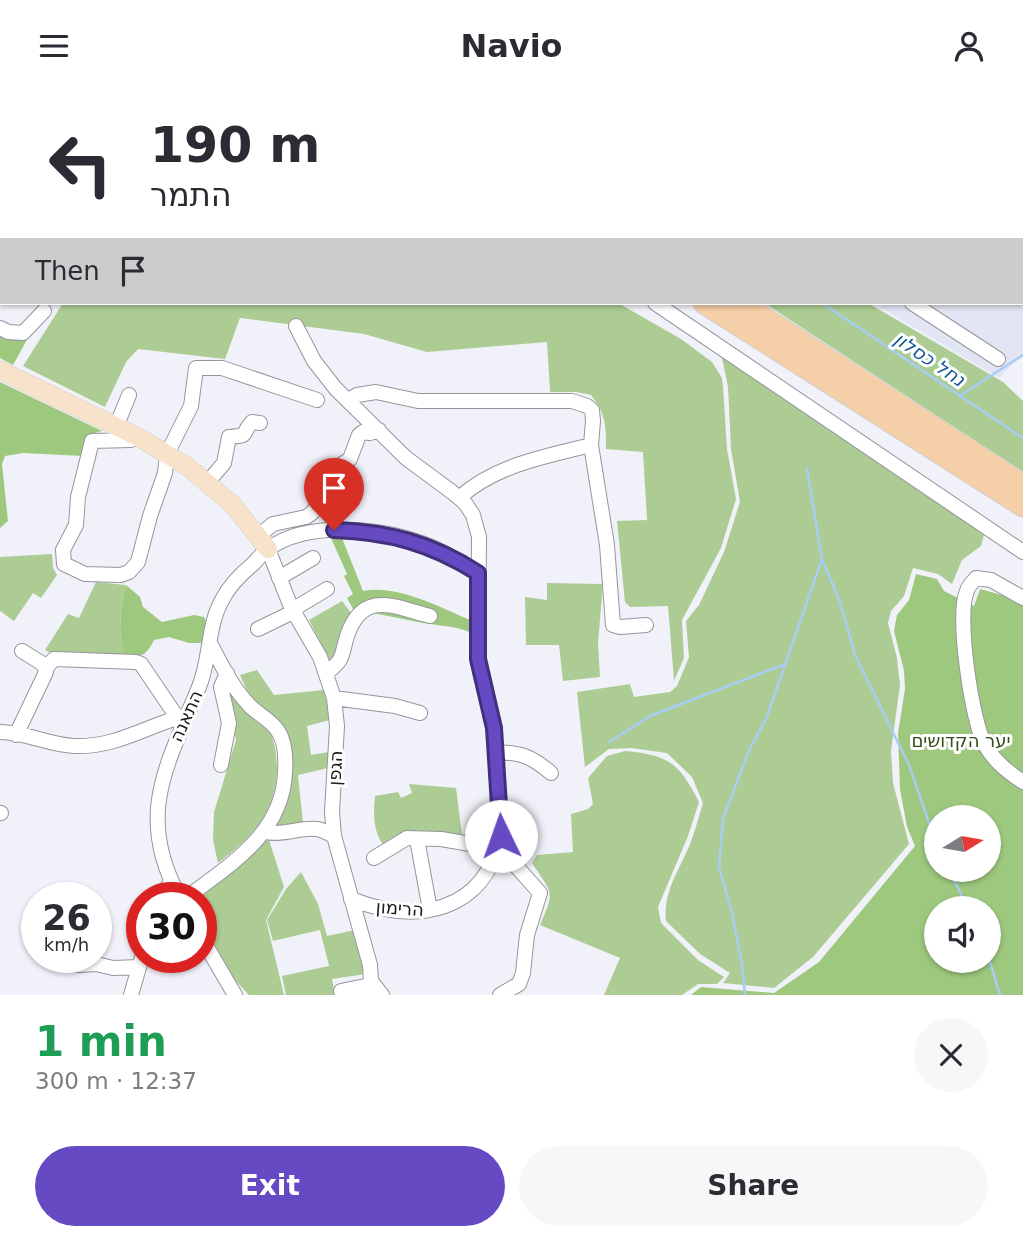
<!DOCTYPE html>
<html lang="en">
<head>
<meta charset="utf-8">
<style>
  body { margin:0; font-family:"DejaVu Sans","Noto Sans Hebrew",sans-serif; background:#f7f7f7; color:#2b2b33; height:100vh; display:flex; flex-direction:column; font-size:26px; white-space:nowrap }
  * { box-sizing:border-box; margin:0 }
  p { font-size:23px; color:#7c7c81 }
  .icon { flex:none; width:38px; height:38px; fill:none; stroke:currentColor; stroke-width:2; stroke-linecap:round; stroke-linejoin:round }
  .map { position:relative; height:904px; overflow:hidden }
  .side { display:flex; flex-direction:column; background:#fff; flex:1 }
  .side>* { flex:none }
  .hud { position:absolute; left:0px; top:0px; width:1024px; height:214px; box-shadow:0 2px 5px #0004; background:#fff; color:#2b2b33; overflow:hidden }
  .needle { width:46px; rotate:79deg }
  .controls { position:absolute; left:924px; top:714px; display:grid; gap:14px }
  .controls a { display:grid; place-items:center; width:77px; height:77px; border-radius:50%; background:#fff; box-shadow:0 2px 5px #0004; font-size:35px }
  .speed { position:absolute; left:21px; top:791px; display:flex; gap:14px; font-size:35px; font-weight:700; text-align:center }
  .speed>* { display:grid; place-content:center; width:91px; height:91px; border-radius:50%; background:#fff; box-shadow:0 2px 5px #0004; line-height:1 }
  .speed small { font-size:18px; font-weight:400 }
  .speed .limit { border:10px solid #d22; background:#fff; color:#111 }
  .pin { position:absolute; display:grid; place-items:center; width:60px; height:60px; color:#fff; margin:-72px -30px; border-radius:50% 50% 50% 0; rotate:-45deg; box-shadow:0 0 7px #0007 }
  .pin .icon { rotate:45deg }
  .me { position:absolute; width:77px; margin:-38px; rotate:357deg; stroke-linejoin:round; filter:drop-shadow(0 0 5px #0008) }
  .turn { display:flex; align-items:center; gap:24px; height:147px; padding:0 35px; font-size:32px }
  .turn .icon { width:91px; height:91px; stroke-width:2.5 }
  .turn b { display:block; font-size:49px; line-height:60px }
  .then { display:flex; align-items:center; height:66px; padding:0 35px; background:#0003; gap:14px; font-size:26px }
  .round { display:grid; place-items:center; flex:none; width:74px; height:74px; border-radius:37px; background:#f7f7f7 }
  .overview { display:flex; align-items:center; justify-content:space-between; height:119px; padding:0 35px }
  h1 { font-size:42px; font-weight:700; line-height:52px; color:#1e9e55 }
  .action { display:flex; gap:14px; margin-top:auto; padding:14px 35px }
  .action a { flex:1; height:80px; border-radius:42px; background:#654ac3; color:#fff; font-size:28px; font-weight:700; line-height:80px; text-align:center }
  .action a+a { background:#f7f7f7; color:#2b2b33 }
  header { display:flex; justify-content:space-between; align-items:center; height:91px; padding:0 35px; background:#fff; font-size:32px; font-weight:700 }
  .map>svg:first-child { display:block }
  .built { fill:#e2e5f3 }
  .green { fill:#accc94 }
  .forest { fill:#9ec87e; fill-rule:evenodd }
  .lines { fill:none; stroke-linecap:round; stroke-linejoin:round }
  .stream { stroke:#a8cdf2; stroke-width:2.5 }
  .minor-casing { stroke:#95969c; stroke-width:16 }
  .major-casing { stroke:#d1d1d2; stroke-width:19 }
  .highway-casing { stroke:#d1d1d2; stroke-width:23 }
  .minor { stroke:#fff; stroke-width:14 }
  .major { stroke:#f9e2ca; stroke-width:18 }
  .highway { stroke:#f5cfa7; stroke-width:21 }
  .route-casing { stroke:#42307f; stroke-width:18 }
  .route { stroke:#654ac3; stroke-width:12 }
  .labels { text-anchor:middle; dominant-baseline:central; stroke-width:6; stroke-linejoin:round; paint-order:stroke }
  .street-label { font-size:18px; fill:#191a1c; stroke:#fff }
  .park-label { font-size:18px; fill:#334e1a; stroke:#fff }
  .water-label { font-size:19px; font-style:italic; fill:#155a91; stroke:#fff }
</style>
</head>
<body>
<header><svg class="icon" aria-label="menu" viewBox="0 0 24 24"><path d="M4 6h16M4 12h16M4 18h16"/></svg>Navio<svg class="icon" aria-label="person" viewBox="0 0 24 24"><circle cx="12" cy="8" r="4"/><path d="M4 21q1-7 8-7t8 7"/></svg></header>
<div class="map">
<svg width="1023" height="904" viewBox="0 0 1023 904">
  <rect width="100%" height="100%" fill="#f1f2f9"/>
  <path class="built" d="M633,0H1023V263L999,287L873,212H1022V2Z"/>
  <path class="green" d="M63,212H618L681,248L712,271L722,287L723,295L727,358L736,408L721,457L682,529L684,567L674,590L668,515L630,516L625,511L617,430L647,429L643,361L606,358C606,333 606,324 591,304L576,301H550L547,251L427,261L364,243L240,227L225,268L138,258L126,271L105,316L23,275Z
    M764,212H868L1003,291L1023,310V381Z
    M721,262L985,440L981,455L962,469L952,493L938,483L913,477L904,505L891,520L888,532L897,567L900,594L891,660L893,692L909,753L813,866L774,897L723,892L730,882L700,863L666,830C663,800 679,780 690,753C695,740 699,725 703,712L692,686L667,662L631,657L609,658L585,676L577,601L630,593L634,606L670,601L677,595L689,566L686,530L699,514L724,461L740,411L731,358L728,296Z
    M52,463L53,477L57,484L41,507L33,502L14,530L0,520V466Z
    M96,491L126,494C120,517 117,542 125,565L54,564L45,559L68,523L79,527Z
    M547,492L603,493L598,552L600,586L563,590L559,554H526L525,506L547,509Z
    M342,510L351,522L334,566L329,568L309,529Z
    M257,579L274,604L324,599L330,629L307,635L311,664L329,661L328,677L298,684L303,732L273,737C285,702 305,663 277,629C272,623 266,622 260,617C250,609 245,595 240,584Z
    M232,600C238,610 243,619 251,626C258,632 266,636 271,644C276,655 277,670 277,681C274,724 251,747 218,772L213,749L214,721L236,649L225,601Z
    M625,660C669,664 679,672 699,711L688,745L658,816L661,832L698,869L724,886L717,893H698L682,904H604L620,867L540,834C555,799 553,804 532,772L537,764L573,761L571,723L588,718L593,713L588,687L607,665Z
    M409,693L456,697L462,744L414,741L385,756C373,742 373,723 375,705L398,701L401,707L412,702Z
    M269,749L284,796L266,829L284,904H249L231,885L201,826L200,807L263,751Z
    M301,781L318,813L327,845L355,839L366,883L332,888L335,904H286L282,885L329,875L320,839L273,850L267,829L286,798Z"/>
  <path class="forest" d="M0,242L17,247H28L13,274L0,267Z
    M0,291L102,340L91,343L85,352L83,365L23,362L5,365L2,373L8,430L0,437Z
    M330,445L342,447L363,500C399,493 440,517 473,530L472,542C454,534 437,535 418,531C396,527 375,522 353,518L347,507L353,503L344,485L347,483Z
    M916,483L937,488L944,500L974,515L980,498L1023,510V904H691L701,896L774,902L819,871L915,755L907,736L900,698L898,642L905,598L904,580L894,540L897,524L909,509ZM936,726H989V779H936ZM936,817H989V870H936Z
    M126,494L140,506L143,516L162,531L194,524L204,526L208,535L202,552H189L169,546L154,549C146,565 142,566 125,565C117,542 120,517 126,494Z"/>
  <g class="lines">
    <path class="stream" d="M601,0L602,2
      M822,212L1023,347
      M961,304L1023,264
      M807,377L822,468L840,511L855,564L909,674L936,752
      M609,651L650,625L785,573
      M949,779L968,817
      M989,868L1000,904
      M745,904L742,873L731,817L719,777L723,728L749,659L766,628L822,468"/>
    <g class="minor-casing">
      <path id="minor" d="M534,0L539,2
        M868,0L870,2
        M908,2L909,0
        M1022,100L1023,101
        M655,212L1023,461
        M912,212L998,268
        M296,235L314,270L336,298L406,367L452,401L465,412L473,424L479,446L478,568L494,637L501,745C484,822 417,834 351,808
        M0,237L8,241L23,242L44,220
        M348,309L357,304L376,301L418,310H572L587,315L592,319L593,330L591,354L607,454L613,534L620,536L646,534
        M116,336L129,304
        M138,346L131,349L92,350L78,406L76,434L63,459L64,473L85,483L121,484L129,481L138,471L150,425L165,382L167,363L191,315L196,277H222L317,309
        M207,392L224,372L229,346C252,344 239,345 252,331L260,332
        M459,407C495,374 544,366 591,354
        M258,445L273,433L306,426L312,422L320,411L324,389L330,381L350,368L359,344L363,341L370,342L379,339
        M268,458L291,516L320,566L334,607L337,635L332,721L334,745L370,874L371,890L365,904
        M279,487L313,467
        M1023,507L991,489L976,487C973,491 968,495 967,500C956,524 972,631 985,654C995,671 1007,680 1023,691
        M292,519L327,498
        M258,538L293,521
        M46,577L54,568L136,571L141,573L177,626
        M326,582C345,568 341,565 347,545C363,498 394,516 430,525
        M334,607L395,615L420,622
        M0,641C25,641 49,654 74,655C116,657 148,634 187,624
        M16,644L46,581L43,573L22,560
        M496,661C522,662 531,665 551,682
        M221,674L229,632L221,596L227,582
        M0,722H1
        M265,741C283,745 300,736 317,738C323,739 328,742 334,745
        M417,748L430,819
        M499,756L540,802L527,844L523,882L519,893L500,904
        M374,767L407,747L441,748L476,754
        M161,807L171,790
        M180,807C134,724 168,673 199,596C211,567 207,536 222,509C229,495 241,483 253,473C258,468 262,462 268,458C310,428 387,437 432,456C448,463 463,473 478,483
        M186,807C231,773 282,743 285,682C286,668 286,652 278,640C271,629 259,624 250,615C233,598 221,573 210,552
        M201,846L235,904
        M79,874L96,873L113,877L139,876
        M371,890L382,904
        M341,900L370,894
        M131,904L142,866"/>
    </g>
    <g class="major-casing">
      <path id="major" d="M0,279L140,347L188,376L232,413L268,458"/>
    </g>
    <g class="highway-casing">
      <path id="highway" d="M218,0L223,2
        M286,0L292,2
        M322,0L324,2
        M65,2L66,0
        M704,212L1023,415
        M741,212L1023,394"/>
    </g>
    <use href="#minor" class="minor"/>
    <use href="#major" class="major"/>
    <use href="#highway" class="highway"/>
  </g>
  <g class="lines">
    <g class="route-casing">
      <path id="route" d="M334,439C389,441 431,452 478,482V568L494,637L501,745"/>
    </g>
    <use href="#route" class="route"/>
  </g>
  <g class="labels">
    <g class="street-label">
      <text transform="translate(186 625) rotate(-66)">התאנה</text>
      <text transform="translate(335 677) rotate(-87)">הגפן</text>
      <text transform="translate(400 817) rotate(4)">הרימון</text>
    </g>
    <g class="park-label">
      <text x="961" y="649">יער הקדושים</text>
    </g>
    <g class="water-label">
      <text transform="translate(930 268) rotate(34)">נחל כסלון</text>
    </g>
  </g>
</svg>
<div class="controls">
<a><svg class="needle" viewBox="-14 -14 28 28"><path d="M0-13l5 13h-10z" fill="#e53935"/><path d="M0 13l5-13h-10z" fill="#7c7c81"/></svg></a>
<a><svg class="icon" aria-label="sound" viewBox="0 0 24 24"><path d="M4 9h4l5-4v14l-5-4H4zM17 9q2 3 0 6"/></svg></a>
</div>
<div class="speed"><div>26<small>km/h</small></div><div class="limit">30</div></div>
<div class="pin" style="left:334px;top:439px;background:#d93025"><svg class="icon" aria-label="arrive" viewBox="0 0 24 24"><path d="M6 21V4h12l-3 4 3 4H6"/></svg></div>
<svg class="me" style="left:501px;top:745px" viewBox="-20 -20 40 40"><circle r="19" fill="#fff"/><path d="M0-13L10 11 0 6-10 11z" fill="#654ac3"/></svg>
<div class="hud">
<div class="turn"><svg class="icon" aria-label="left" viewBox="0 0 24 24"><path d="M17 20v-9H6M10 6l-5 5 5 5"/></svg><div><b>190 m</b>התמר</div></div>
<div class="then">Then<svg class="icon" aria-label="arrive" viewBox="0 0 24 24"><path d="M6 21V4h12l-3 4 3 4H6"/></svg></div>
</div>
</div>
<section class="side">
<div class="overview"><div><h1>1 min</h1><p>300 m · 12:37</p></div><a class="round"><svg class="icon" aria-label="close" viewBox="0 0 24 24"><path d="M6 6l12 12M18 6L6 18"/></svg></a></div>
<div class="action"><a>Exit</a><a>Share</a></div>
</section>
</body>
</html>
